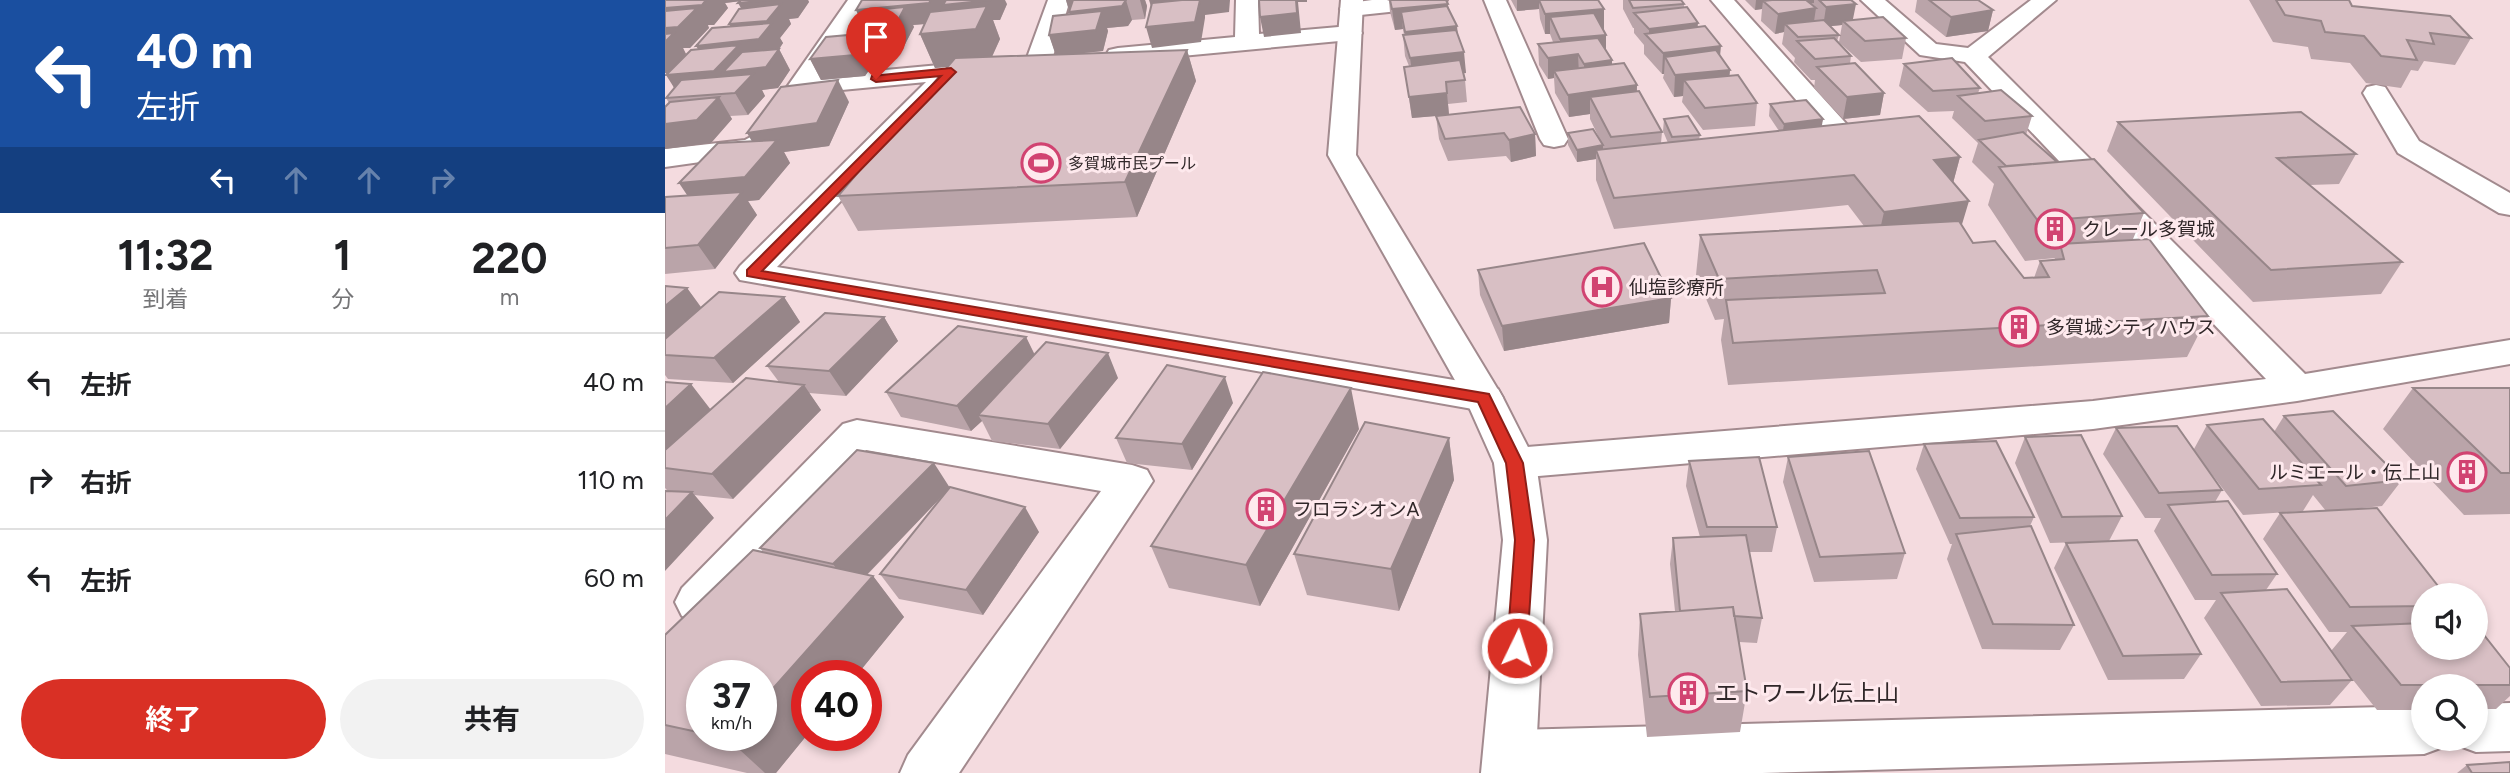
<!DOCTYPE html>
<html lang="ja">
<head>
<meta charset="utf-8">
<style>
  body { margin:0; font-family:Figtree,"Noto Sans JP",sans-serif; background:#f2f2f2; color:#202124; height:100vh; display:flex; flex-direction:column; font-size:26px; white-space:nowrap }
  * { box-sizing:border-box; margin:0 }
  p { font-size:23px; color:#757577 }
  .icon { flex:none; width:38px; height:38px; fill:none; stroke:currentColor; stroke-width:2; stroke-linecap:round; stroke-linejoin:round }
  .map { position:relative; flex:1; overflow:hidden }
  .details { display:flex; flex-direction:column; background:#fff; width:665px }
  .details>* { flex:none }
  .guide { background:#1a4fa0; color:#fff; overflow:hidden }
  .tools { position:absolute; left:1746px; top:583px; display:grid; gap:14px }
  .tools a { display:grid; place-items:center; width:77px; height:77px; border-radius:50%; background:#fff; box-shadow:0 4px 10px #0003; font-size:35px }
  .speed { position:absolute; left:21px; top:660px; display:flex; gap:14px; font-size:35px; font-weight:700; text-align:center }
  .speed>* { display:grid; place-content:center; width:91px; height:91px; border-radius:50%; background:#fff; box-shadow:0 4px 10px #0003; line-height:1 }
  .speed small { font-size:18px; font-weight:400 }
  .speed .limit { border:10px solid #d22; background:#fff; color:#111 }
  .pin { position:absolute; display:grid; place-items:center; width:60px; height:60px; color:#fff; margin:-72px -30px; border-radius:50% 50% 50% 0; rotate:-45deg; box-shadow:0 0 7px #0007 }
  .pin .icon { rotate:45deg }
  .me { position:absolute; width:77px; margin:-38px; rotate:4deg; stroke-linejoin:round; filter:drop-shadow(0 0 5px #0008) }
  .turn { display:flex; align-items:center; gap:24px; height:147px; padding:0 21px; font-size:32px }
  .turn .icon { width:91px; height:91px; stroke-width:2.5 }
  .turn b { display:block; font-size:49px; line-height:60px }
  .lanes { display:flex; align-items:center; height:66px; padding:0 21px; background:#0003; justify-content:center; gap:35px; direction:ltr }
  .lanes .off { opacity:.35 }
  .eta { display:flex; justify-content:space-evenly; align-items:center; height:119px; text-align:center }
  .eta b { font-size:42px; font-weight:700; line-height:49px }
  .action { display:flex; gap:14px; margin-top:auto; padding:14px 21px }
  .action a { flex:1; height:80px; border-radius:42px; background:#d93025; color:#fff; font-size:28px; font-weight:700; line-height:80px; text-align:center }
  .action a+a { background:#f2f2f2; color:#202124 }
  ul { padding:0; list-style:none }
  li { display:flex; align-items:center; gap:21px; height:98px; padding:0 21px; border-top:2px solid #e0e0e0 }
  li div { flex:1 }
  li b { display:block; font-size:26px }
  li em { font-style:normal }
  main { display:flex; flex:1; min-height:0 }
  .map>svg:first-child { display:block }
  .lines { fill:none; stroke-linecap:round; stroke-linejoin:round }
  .minor-casing { stroke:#a28a8e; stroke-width:4 }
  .tertiary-casing { stroke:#a28a8e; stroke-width:4 }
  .minor { fill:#fff; fill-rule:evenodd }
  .tertiary { fill:#fff; fill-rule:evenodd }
  .wall { fill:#baa4a9; fill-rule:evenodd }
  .shaded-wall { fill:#978689 }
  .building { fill:#d8bfc4; stroke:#978689; stroke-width:2 }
  .route { fill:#d93025; stroke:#8d1f18; stroke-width:2 }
  .labels { text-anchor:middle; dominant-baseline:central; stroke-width:6; stroke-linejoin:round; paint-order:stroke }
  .far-poi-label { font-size:16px; fill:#302729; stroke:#fee9ed; text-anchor:start }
  .poi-label { font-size:19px; fill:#302729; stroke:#fee9ed; text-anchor:start }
  .near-poi-label { font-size:23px; fill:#302729; stroke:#fee9ed; text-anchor:start }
</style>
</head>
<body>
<main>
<section class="details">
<div class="guide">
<div class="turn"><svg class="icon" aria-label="left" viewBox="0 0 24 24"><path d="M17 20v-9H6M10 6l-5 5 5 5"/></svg><div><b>40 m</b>左折</div></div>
<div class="lanes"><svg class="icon" aria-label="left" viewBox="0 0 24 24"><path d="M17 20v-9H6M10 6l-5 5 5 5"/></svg><svg class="icon off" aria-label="ahead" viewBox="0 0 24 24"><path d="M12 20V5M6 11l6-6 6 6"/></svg><svg class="icon off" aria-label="ahead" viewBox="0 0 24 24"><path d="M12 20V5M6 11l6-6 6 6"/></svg><svg class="icon off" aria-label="right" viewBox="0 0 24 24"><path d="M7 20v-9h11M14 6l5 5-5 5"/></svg></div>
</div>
<div class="eta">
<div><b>11:32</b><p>到着</p></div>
<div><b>1</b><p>分</p></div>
<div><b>220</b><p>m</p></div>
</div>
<ul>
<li><svg class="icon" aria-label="left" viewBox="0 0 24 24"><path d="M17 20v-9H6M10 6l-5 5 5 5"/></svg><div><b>左折</b></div><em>40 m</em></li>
<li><svg class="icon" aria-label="right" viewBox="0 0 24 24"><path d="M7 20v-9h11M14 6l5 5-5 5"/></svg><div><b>右折</b></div><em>110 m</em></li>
<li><svg class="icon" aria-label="left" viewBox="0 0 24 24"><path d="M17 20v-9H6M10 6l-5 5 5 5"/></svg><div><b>左折</b></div><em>60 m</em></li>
</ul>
<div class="action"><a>終了</a><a>共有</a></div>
</section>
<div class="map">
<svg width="1845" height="773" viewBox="0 0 1845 773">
  <rect width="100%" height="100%" fill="#f4dbdf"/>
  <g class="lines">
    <g class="minor-casing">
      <path id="minor" d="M183,0H205L156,76L296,63L305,66L309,71L305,76L280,80L285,86L281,92L112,267L819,385L833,389L838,398L833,407L819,411L75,280L70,273L75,266L261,82L145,93L137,103H119L115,97Z
        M383,0H405L386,63L382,68H364L360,63Z
        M571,0H593L594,34L685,26L693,28L697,33L693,38L685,40L453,62L444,60L441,55L444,50L453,48L570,37Z
        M707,0H782L771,7L686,16L675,9L678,4Z
        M819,0H841L903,139L899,145L889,147L879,145L875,139Z
        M1046,0H1069L1187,130L1191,136L1187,142L1177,144L1167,142Z
        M1196,0H1220L1271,44L1303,48L1366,0H1391L1323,57L1640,374L1845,340V364L1632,401L1428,429L850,478L835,474L829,463L835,452L850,448L1428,401L1601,379L1300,62L1255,55Z
        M1711,85L1720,87L1754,141L1845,193V215L1834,213L1733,153L1698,93L1702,87Z
        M93,133L103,136L107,142L99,153L0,167V149L80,140Z
        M192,420L467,465L482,470L488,481L294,773H235L243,755L436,491L201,450L51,616L34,622L17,616L10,602L17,588L178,424Z
        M1845,703V751L1811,752L1792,745L1789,738H1811V704Z
        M1759,706V738H1782L1778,747L1759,754L1097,773H826L818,755L826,737L845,730Z"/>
    </g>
    <g class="tertiary-casing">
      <path id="tertiary" d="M676,0H698L691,155L838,398L871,463L882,540L870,773H816L838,540L829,463L800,398L663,155Z"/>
    </g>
    <use href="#minor" class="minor"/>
    <use href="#tertiary" class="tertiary"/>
  </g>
  <path class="wall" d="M0,0H143L144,2L133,18L124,19L126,24L115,38L118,43L114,49L125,70L113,88L97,90L100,96L83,115L65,116L67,119L46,143L4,103L1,98L9,88L3,73ZM75,1L77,8L66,27L12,64L21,54L18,48H25L44,28L42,25H49L63,8L60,3Z
    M401,0H480L482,6L480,19L467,20L463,26L442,28L443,31L438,51L407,54L522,50L531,81L472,217L193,231L173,196L283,67L270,68L255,34L259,24L248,25L249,27L239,46L214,49L216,53L200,76L156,80L145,59L186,34L194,16L191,10L342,4L335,20H328L335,39L327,57L391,55L384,35L405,14Z
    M722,0H781L793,36L801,73H798L800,80L802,102L783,104L784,115L870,134L871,156L846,162L841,156L783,161L774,139L771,116L780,115L747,118L739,67L744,66L740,56L738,35H739L738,29L730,30L725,12L724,1Z
    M846,0H933L939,9V29H938L941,51L947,65L972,85V91L997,132L996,143H1003L998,131L999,119L1035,135L1034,139L1114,131L1104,116L1105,104L1158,119L1156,126L1295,157L1288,183L1297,226L1308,243L1359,278H1369L1375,261L1389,260L1390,258L1360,261L1323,205L1329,184L1307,162L1313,143L1287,118L1289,111L1263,112L1234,86L1239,64L1315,88L1313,93L1367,116L1361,135L1392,162L1479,213L1468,239L1543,316L1522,357L1063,385L1056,340L1059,319L1050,320L1031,275L1035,235L1199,226L1183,205L949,229L931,180V159L912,162L903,145V133L937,144L925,119V114L904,117L890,93L889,78L883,79L874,65L873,44L888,42L885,34H880L875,19L874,9L852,11Z
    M958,0H1016L1019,4V8L1033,27L1065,70L1064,76L1092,103L1090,126L1038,130L1017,102L1018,96L1009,97L998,78L999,74H997L979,54V45L969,33V28H968L958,9Z
    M1080,0H1186L1188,20L1241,38L1237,59L1196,62L1174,42L1177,25L1165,26L1174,35L1172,41L1186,56L1185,64L1219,93L1215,115L1178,119L1149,88L1150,80H1146L1129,62L1130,58L1117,44L1119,32L1110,34L1096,21L1097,9L1090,10Z
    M1252,0H1313L1328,10L1323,31L1281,37L1250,12Z
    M1584,0H1684L1687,6L1806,38L1790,65L1759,61L1753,71L1746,70L1736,88L1701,83L1685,63L1646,59L1643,47L1608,42Z
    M184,102L164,146L119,152L125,163L94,200L83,201L92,215L50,269L0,274V197L22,196L87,142Z
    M1453,122L1691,154L1674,184L1645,185L1737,262L1716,294L1588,302L1442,151Z
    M813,270L1006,298L1004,323L839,351L815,295Z
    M0,286L22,288L36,307L119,297L135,322L68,383L3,379L0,375Z
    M219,317L233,341L181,396L144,393L156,410L68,499L29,495L49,518L3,491L0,488V382L46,410L114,382L102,366Z
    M361,337L370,355L453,378L395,449L327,441L317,421L306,431L236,417L221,392Z
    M1748,388H1845V514L1799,515L1718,429Z
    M568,403L527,470L462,463L451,438Z
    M1619,416L1737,480L1717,506L1687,509L1759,595V648L1845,668V696L1831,709H1811V686H1759V710H1712L1669,656L1687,680L1665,705L1596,706L1539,618L1551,600H1530L1489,531L1496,518H1480L1438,454L1451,428L1529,449L1542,425L1609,432ZM1542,468L1578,515L1638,511L1648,495L1661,511L1615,513L1598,539L1664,632H1682L1666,651L1601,590L1612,574L1550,502L1557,490Z
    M694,429L595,606L504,588L486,546Z
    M1360,437L1457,516L1444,541L1536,654L1519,679L1443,680L1389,568L1401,543L1416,542L1385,543L1350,463Z
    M784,438L789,480L734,611L642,595L629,554Z
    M1259,444L1369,517L1365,526L1409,625L1395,650L1317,649L1282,559L1287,544H1285L1251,469Z
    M1123,457L1240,553L1232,579L1149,582L1118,482Z
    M1024,461L1112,527L1107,552H1084L1097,618L1092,643L1074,642L1082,691L1075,732L982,737L973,655L975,614L1010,611L1005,564L1008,538L1035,537L1021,486Z
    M285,488L374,532L318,615L234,599L215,574L280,493L202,575L208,576L239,617L191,676H142V735L111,773H82L0,754V635L99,553L95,548ZM37,676L96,735H37Z
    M1802,765L1845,773H1792Z"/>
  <path class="shaded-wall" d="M0,0H86L60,3L63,8L49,25H43L44,28L25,48H18L21,54L4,73H0Z
    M106,0H143L144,2L133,18L124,19L126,24L115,38L118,43L114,49L125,70L113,88L97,90L100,96L83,115L70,93L15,97L1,75L44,66L31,46L74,41L64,24L84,22L73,3Z
    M237,0H340L342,4L335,20H328L335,39L324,63L270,68L255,34L272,23L248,25L249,27L239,46L214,49L216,53L200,76L156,80L145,59L193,50L184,31L200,29L191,10Z
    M401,0H461L467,20L463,26L442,28L443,31L438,51L391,56L384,35L410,32Z
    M475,0H480L482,6L480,19Z
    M484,0H565L564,12L540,15V18L536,42L487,48L481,27L490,19Z
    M593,0H642V2H633L636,33L599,37L595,17Z
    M852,0H874V9L852,11Z
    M1091,0H1122L1098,1L1097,9L1090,10Z
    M1138,0H1149V3L1138,4Z
    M783,4L784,24L736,12L738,29L730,30L727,9Z
    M1191,4L1187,24L1178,21L1177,25L1158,27L1161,7Z
    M1151,8L1148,28L1120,24L1119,32L1110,34L1113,14Z
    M939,9V29L892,33L885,17V34H880V14Z
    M1328,10L1323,31L1281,37L1286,17Z
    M1033,23L1031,44L984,38V29Z
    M792,26L794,46H741L740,32Z
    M941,35V55L913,54L914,75L889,71V78L883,79V58L895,56V39Z
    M1056,46L1054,67L1000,57L999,74H997L998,53Z
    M522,50L531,81L472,217L460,182Z
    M799,52L801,73L748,79L745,58Z
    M947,60V82L919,85V64Z
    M1065,70L1063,91L1019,80L1018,96L1009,97L1010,75Z
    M173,80L184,102L164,146L119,152L125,163L94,200L83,201L92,215L50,269L33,245L30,207L14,183L95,155L82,133Z
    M781,82L784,115L747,118L744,97Z
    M972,85L971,107L925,97V114L904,117L903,95Z
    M1219,93L1215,115L1178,119L1182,97Z
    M54,97L67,119L46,143L0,149V124Z
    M1158,119L1156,131L1117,136L1119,124Z
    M870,134L871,156L846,162L844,140Z
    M938,145V157L931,150V159L912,162V150Z
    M1295,157L1287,187L1269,160Z
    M1304,201L1295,231L1212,243L1219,212Z
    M22,288L40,313L0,346V306Z
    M119,297L135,322L68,383L49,358Z
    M1006,298L1004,323L839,351L837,326Z
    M219,317L233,341L181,396L164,371Z
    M361,337L373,362L313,415L317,421L306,431L292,406Z
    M443,353L453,378L395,449L383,424Z
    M560,377L568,403L527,470L517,444Z
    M26,384L46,410L0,453V408Z
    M139,385L156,410L68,499L47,474Z
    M686,388L694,429L595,606L581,565Z
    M784,438L789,480L734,611L726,569Z
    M269,463L285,488L187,590L168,564Z
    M27,492L49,518L0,571V520Z
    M360,507L374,532L318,615L301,590Z
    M208,576L239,617L191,676H142V735L111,773H100L63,739L67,735H96V702Z"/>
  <path class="building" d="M0,0H41L37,5L0,8Z
    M76,0H106L73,3Z
    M197,0H266L264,3L191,10Z
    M281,0H326L278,5Z
    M408,0H461L457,6L404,12Z
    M517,0H535L530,22L481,27L487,3Z
    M594,0H631L632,13L595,17Z
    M725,0H781L783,4L727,9Z
    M874,0H933L939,9L880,14Z
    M964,0H1016L1019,4L968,8Z
    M1107,0H1141L1151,8L1113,14L1098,1Z
    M1154,0H1186L1191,4L1161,7Z
    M1264,0H1313L1328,10L1286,17Z
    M1611,0H1684L1687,6L1785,16L1806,38L1765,33L1769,44L1742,40L1752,60L1716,56L1699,36L1660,32L1656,21L1620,15Z
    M116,4L102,21L64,24L74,9Z
    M322,6L311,29L255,34L265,12Z
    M782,6L792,26L740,32L736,12Z
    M240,7L230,26L184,31L197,11Z
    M1022,7L1033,23L984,29L969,13Z
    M32,8L13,27L0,28V11Z
    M437,11L431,30L384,35L388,16Z
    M929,13L941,35L895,39L885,17Z
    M1218,17L1241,38L1200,41L1178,21Z
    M1159,20L1174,35L1133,37L1120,24Z
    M107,23L94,39L31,46L47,28Z
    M1040,26L1056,46L998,53L980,34Z
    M791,30L799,52L745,58L738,35Z
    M9,33L0,42V34Z
    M206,33L190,55L145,59L161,37Z
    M933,38L947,60L919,64L913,54L883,58L873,44Z
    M1169,38L1186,56L1150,59L1132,41Z
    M74,45L49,71L1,75L26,50Z
    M114,49L101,67L58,72L77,52Z
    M522,50L460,182L173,196L290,58Z
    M1051,50L1065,70L1010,75L1000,57Z
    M1287,58L1315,88L1268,91L1239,64Z
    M795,60L800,80L781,82L782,93L744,97L739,67Z
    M959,63L972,85L903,95L889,71Z
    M1190,63L1219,93L1182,97L1152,67Z
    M88,74L70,93L1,98L16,80Z
    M1073,75L1092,103L1040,108L1019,80Z
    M173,80L152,123L82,133L116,87Z
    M1336,90L1367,116L1320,121L1293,96Z
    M974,91L997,132L946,137L925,97Z
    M54,97L32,120L0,124V107L5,102Z
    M1141,100L1158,119L1119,124L1105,104Z
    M855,107L870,134L844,140L839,133L780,139L771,116Z
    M1636,112L1691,154L1612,158L1737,262L1606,270L1453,122Z
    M1023,116L1035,135L1007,137L999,119Z
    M1254,116L1295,157L1269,160L1304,201L1219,212L1189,175L949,198L931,150Z
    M928,129L938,145L912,150L903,133Z
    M1358,132L1392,162L1341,166L1314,140Z
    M112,140L80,177L14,183L53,143Z
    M1429,159L1479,213L1373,221L1334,167Z
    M77,192L33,245L0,248V197Z
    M1294,221L1308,243L1330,241L1359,278L1384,277L1375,261L1399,259L1395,244L1484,239L1543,316L1068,343L1061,300L1220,293L1212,270L1054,279L1035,235Z
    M979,243L1006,298L837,326L813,270Z
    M0,286L22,288L0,306Z
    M54,292L119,297L49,358L0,355V339Z
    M160,313L219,317L164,371L102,366Z
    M293,326L361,337L292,406L221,392Z
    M381,342L443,353L383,424L313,415Z
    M502,365L560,377L517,444L451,438Z
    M598,372L686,388L581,565L486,546Z
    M81,378L139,385L47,474L0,468V450Z
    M0,382L26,384L0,408Z
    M1748,388H1845V473H1836Z
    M1668,411L1737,480L1681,486L1619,416Z
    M1598,419L1656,485L1594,489L1542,425Z
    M700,422L784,438L726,569L629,554Z
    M1512,426L1557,490L1494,493L1451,428Z
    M1416,435L1457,516L1397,517L1360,437Z
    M1331,441L1369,517L1295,518L1259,444Z
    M192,450L269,463L168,564L95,548Z
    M1204,451L1240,553L1155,557L1123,457Z
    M1094,457L1112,527H1042L1024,461Z
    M285,487L360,507L301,590L215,574Z
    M0,491L27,492L0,520Z
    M1563,501L1612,574L1547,575L1503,505Z
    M1712,508L1780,595H1759V606L1685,607L1615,513Z
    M1366,526L1409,625L1328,624L1291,534Z
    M1081,535L1097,618L1069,616L1068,607L1015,611L1008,538Z
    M1472,540L1536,654L1458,656L1401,543Z
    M88,550L208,576L96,702V676H37V733L0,725V635Z
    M1622,589L1687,680L1616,682L1556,593Z
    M1068,607L1082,691L985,697L975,614Z
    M1759,623V648H1811V625L1845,668V685H1736L1687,626Z
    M44,735H67L63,739Z
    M1845,762V773H1807L1802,765Z"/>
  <path class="route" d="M286,68L291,72L289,74L97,271L824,394L858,463L869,540L862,648L859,654L852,656L845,654L842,648L850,540L841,463L813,402L82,276V270L276,76L211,82L206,79L207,76Z"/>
  <defs>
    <g id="stadium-ring" transform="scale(2.0125)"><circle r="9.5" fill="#fee9ed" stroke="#d14371" stroke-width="1.5"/><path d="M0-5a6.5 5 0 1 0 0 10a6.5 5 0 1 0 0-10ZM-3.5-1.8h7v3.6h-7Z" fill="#d14371"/></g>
    <g id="building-ring" transform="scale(2.0125)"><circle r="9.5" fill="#fee9ed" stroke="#d14371" stroke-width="1.5"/><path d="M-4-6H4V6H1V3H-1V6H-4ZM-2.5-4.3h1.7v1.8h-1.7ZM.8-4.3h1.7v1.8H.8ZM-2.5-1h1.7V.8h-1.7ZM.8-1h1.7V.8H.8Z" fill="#d14371"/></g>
    <g id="hospital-ring" transform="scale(2.0125)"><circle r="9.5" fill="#fee9ed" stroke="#d14371" stroke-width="1.5"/><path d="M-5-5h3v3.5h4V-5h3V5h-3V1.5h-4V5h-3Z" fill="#d14371"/></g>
  </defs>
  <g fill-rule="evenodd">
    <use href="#stadium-ring" x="376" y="163"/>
    <use href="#building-ring" x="1390" y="229"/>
    <use href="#hospital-ring" x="937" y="287"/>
    <use href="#building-ring" x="1354" y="327"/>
    <use href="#building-ring" x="1802" y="472"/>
    <use href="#building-ring" x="601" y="509"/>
    <use href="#building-ring" x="1023" y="693"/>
  </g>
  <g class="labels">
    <g class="far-poi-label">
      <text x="403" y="163">多賀城市民プール</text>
    </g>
    <g class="poi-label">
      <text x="1417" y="229">クレール多賀城</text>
      <text x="964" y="287">仙塩診療所</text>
      <text x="1381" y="327">多賀城シティハウス</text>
      <text x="1775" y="472" text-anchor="end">ルミエール・伝上山</text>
      <text x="628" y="509">フロラシオンA</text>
    </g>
    <g class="near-poi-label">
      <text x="1050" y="693">エトワール伝上山</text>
    </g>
  </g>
</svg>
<div class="tools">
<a><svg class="icon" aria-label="sound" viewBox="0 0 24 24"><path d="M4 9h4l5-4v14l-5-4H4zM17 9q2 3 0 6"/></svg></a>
<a><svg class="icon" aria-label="search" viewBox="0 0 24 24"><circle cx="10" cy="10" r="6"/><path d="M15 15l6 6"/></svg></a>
</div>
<div class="speed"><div>37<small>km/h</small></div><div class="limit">40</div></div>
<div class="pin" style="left:211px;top:79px;background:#d93025"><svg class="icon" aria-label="arrive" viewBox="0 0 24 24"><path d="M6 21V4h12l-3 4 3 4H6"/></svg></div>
<svg class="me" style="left:852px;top:648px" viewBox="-20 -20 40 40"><circle r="17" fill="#d93025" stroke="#fff" stroke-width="3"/><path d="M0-11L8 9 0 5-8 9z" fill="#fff"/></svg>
</div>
</main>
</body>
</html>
